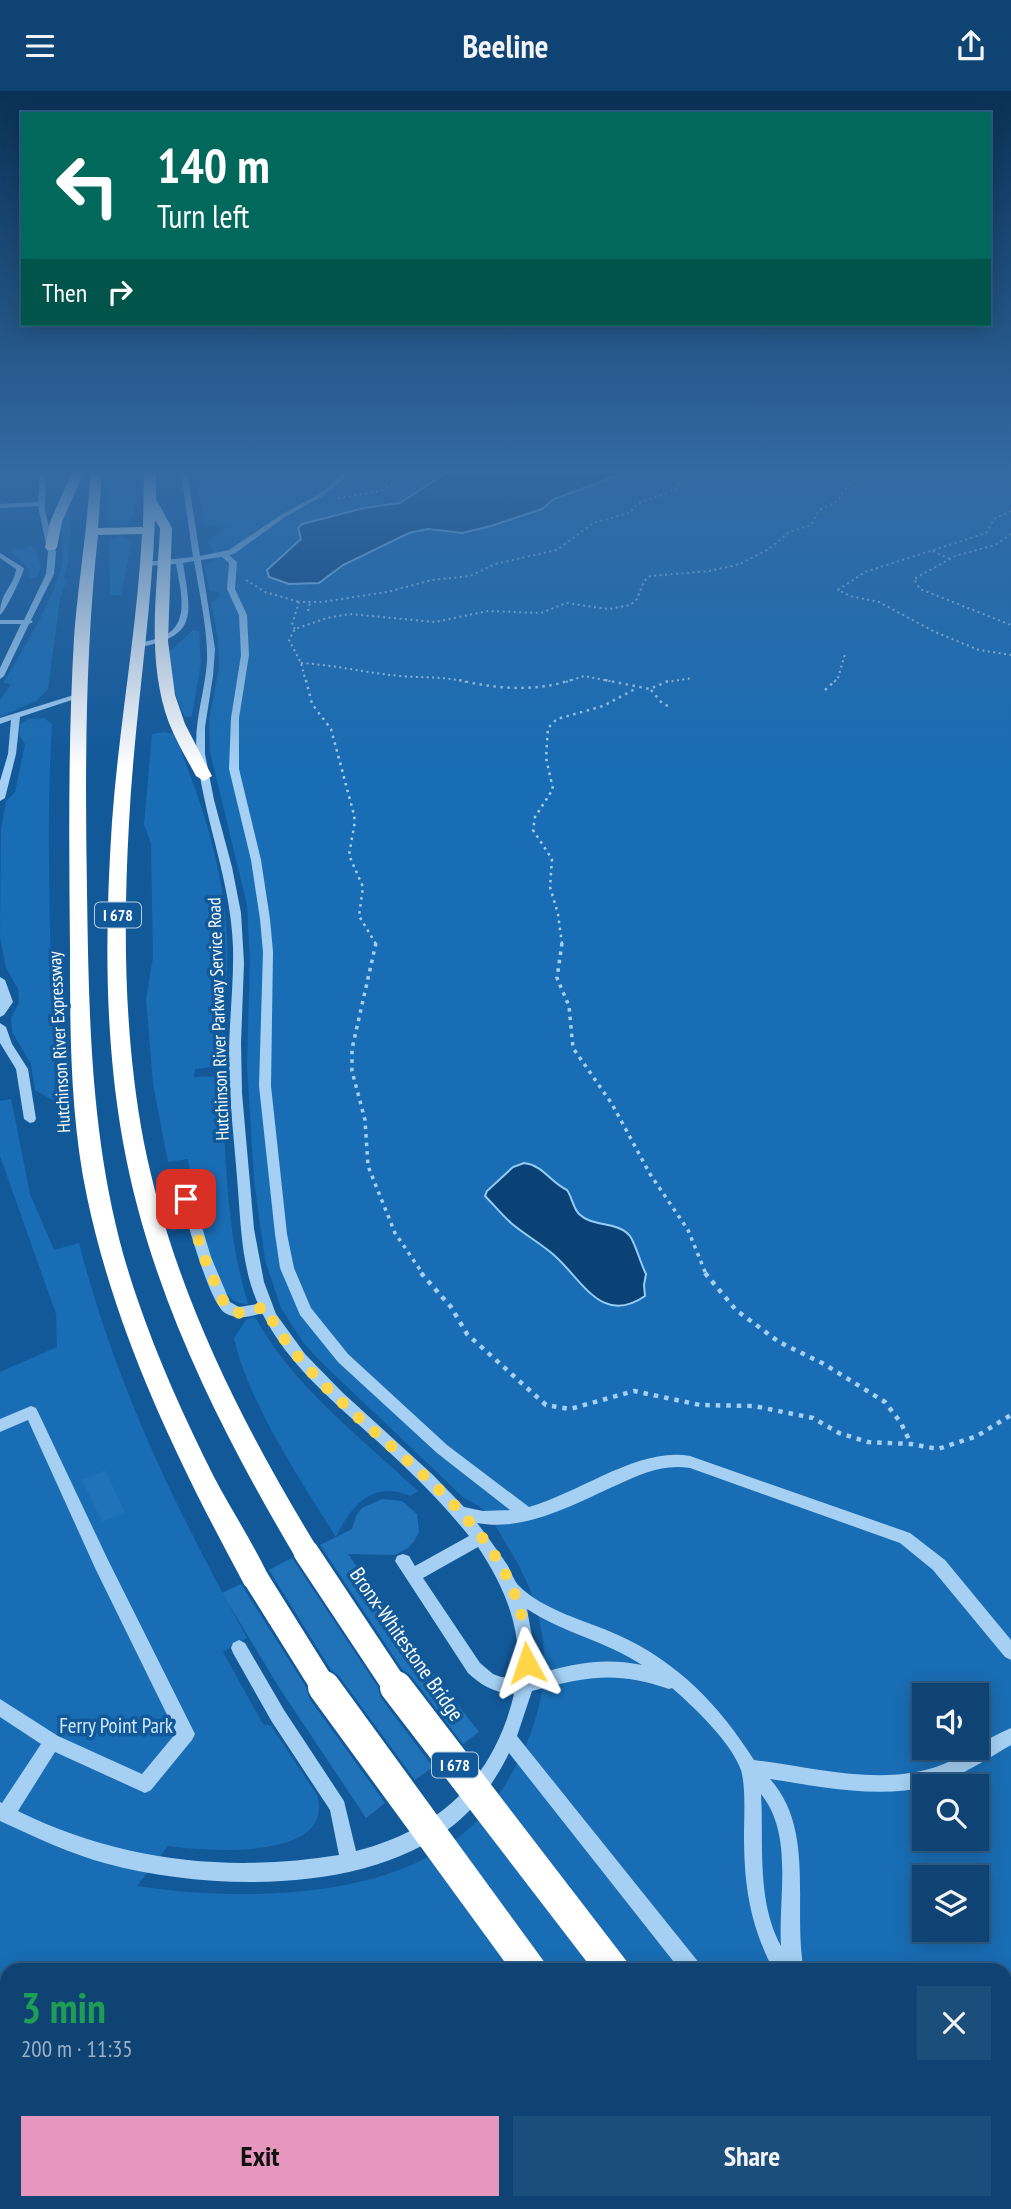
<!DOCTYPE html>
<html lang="en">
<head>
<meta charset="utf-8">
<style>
  body { margin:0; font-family:"PT Sans Narrow",sans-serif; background:#1c4e7c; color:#f1f3f6; height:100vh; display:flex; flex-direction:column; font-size:26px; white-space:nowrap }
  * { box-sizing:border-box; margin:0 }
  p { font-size:23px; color:#9bb0c5 }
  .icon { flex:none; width:38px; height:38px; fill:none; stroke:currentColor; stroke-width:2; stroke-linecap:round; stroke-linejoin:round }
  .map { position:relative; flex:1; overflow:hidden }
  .side { position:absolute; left:0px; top:1872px; width:1012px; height:247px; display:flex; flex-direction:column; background:#0e4374; border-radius:21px 21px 0 0; box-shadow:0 4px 18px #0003,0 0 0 2px #2e5c86 }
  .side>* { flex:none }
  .guide { position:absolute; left:21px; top:21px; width:970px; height:214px; border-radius:0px; box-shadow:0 4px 18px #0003,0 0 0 2px #2e5c86; background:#00695c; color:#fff; overflow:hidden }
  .fabs { position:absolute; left:912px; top:1592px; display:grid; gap:14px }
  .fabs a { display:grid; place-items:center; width:77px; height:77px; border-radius:0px; background:#0e4374; box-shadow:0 4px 18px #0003,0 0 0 2px #2e5c86; font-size:35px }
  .pin { position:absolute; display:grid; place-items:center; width:60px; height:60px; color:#fff; margin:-30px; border-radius:14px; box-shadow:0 4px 10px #0006 }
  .me { position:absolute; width:77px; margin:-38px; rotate:355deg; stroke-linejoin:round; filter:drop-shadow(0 0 5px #0008) }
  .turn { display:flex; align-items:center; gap:24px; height:147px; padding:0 21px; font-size:32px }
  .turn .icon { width:91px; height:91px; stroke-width:2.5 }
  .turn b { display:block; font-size:49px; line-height:60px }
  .then { display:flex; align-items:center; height:66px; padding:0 21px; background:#0003; gap:14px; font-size:26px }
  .round { display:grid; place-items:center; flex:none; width:74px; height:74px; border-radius:0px; background:#1c4e7c }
  .headline { display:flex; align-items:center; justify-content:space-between; height:119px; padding:0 21px }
  h1 { font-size:42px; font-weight:800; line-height:52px; color:#1e9e55 }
  .cta { display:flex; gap:14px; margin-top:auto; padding:14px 21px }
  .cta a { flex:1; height:80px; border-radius:0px; background:#e797bd; color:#111; font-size:28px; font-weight:800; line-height:80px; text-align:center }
  .cta a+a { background:#1c4e7c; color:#f1f3f6 }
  header { display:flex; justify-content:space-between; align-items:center; height:91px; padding:0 21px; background:#0e4374; font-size:32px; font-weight:800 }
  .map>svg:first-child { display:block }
  .green { fill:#196db4; fill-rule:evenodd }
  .water { fill:#0b4276; stroke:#97ccf7; stroke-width:2 }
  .building { fill:#2072b9 }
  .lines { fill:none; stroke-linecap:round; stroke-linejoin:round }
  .path-far3 { stroke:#a5d0f4; stroke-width:2; stroke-dasharray:2 3.5; stroke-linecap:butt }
  .path-far2 { stroke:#a5d0f4; stroke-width:2.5; stroke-dasharray:2.5 4.5; stroke-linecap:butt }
  .path-far1 { stroke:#a5d0f4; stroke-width:3.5; stroke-dasharray:3.5 5; stroke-linecap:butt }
  .path { stroke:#a5d0f4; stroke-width:4.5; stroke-dasharray:4.5 6; stroke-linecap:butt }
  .minor { fill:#a5d0f4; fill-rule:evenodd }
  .highway { fill:#fff; fill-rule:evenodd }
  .highway-bridge-far1 { stroke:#fff; stroke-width:25 }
  .highway-bridge { stroke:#fff; stroke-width:32 }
  .route { stroke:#ffd54a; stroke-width:12; stroke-dasharray:0 21.6 }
  .labels { text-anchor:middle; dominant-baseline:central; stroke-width:7; stroke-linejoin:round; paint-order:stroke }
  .shield { fill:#12599a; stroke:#b8cde1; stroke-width:2 }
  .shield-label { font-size:16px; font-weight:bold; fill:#fff }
  .street-label { font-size:18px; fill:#fff; stroke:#12599a }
  .near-street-label { font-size:21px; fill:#fff; stroke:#12599a }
  .near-park-label { font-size:21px; fill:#cde7fe; stroke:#12599a }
</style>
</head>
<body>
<header><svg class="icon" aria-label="menu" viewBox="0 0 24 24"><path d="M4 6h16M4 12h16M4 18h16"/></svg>Beeline<svg class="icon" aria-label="share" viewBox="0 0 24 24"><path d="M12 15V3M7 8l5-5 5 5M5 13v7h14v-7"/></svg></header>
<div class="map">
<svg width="1011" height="2118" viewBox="0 0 1011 2118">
  <rect width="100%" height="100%" fill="#12599a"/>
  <path class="green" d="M111,381H137L134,424L126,434L110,435L107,431Z
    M194,381H1011V2118H0V1281L57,1256L56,1223L0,1065V1010L11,1008L30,1103L54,1159L79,1152C115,1293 177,1420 247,1547L223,1561L263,1633L271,1635L317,1704C337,1771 203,1760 168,1755L137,1795C227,1809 357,1809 437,1761C476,1738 500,1707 520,1667C555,1596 552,1528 511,1461C502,1447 493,1427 481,1417C476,1412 469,1410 463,1406L319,1269L303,1251L281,1217L265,1169L254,1089L247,974L250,869L247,814L210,661L209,629L219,577L218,548L211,512L219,506L218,501L210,500L204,475L218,468L207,450L227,436L205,433ZM924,1605H976V1657H924ZM924,1696H976V1748H924ZM924,1787H976V1839H924ZM7,1880H1004V2112H7Z
    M72,423L68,472L64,486L67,489L60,508L48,598L36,610L0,626V609L11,593L3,592C20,563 60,499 63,467C64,452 56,438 66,424Z
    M122,445L132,450L121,504H110L109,449Z
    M34,454L41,476L37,487H29V479L11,461V456L21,458Z
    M193,539L199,540L201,571L192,625L185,626C175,606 170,584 169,561Z
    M44,627L52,633C47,715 49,799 51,881C52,925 56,967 54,1010L35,999L31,973L12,941L11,927L19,912L18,898L6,877L0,846L1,738L6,710L15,701L25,653L19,644L20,634L27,628Z
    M164,641L174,643C201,709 223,773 227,846C229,889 223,932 222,975L195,978L194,986L222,985C225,1060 226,1141 248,1213C240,1213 234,1211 229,1205C208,1181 193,1101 188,1068L168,1071L153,993L146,908L153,866L151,753L144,733L152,643Z
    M255,1226C293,1295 360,1346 418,1400L410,1405C374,1389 351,1414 336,1446C301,1390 248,1311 234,1247L247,1228Z"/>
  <path class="water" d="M453,381H628L554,408L542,418L491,435L462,442L428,438L409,442L343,474L319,492L289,493L269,486L267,479L301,448L298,437L302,433L364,417L400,412L443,384Z
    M524,1072C543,1074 550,1091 567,1099C572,1106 573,1117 579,1123C592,1136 616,1130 629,1144C634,1148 641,1174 646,1183L644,1194L645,1205C602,1235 582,1189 555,1165C542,1153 525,1144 511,1132C502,1124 494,1114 485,1105L487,1100L513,1076Z"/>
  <path class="building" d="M355,381H399L376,398L343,392Z
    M105,1379L125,1421L102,1431L82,1389Z
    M382,1408L402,1410L417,1423L419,1441L414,1450L408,1457L395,1464L348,1463L398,1536L479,1641L463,1653L411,1585L402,1578L320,1454L352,1438L356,1425L362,1417Z
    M292,1467L378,1596L381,1607L433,1676L415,1689L339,1585L331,1579L269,1479Z
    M241,1493L306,1596L309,1607L385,1712L366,1727L280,1598L222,1502Z"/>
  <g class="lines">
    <path class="path-far3" d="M338,407L380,400L411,381
      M1011,420L994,428L986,442L865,481L838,499L850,505L879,511L935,541L979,559L1011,564
      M1011,443L995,454L955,465L914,488L920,498L1011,534
      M933,460L950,468
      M246,489L265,501L299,511
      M308,520L310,511
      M295,538L292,534L299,511H322L387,501L432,489L470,485L495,473L557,459L593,432L629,422L639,412L675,399L679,391L693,385V381
      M301,572C335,574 367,582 400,585C423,587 443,585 466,591
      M306,591L301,572L289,549L295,538L327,527L350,523L435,531L488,520L541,522L566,512L609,518L630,514L637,508L644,490L650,485L710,480L740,473L769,458L789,441L811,434L819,419L836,411L849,393L870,381
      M566,591L584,585L614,591
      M666,591L693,587
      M834,591L838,587L845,563"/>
    <path class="path-far2" d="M306,589L312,613L331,638L353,720L355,730L349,764L363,796L359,825L376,853
      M459,589C495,598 536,601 571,589
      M605,589L650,598L670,589
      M651,599L662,612L670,616
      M825,599L836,589
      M562,853L558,823L550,796L552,768L533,739L535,726L553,698L546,667L548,637L557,628L603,615L637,597"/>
    <path class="path-far1" d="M376,852L352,958V980L365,1029L368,1075L395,1142L423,1183
      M562,852L557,887L569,915L573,957L612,1013L650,1083L688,1139L706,1183"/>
    <path class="path" d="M421,1182L451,1216L467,1243L546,1314L570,1318L634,1300L700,1314L754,1315L813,1327L839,1342L868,1351L911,1353L938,1358L977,1345L1011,1324
      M705,1182L736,1219L779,1251L824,1273L885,1311L901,1332L911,1353"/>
    <path class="minor" d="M40,381H46L45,420L56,462L54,483L31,529L33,531L29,533L4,585L0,588V577L21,533H0V529H24L46,483L48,462L38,415L0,417V413L38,411Z
      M181,381H187L200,465L229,459L281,424L319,403L345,381H352L323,405L285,426L234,463L229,464L237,471L235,498L247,524L249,564L239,627V678L261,769L270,828L273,861L271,995L287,1143L294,1177L311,1217L348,1263L447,1354L529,1416C580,1402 638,1356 690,1365L910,1442L945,1469L1011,1549V1569L1005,1566L933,1479L900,1452L690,1377C662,1373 641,1383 617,1394C574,1413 526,1441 477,1432C488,1446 498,1460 508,1475C511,1481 514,1489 518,1494C544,1520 585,1529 618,1544C678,1571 719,1614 754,1669C812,1676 878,1695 936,1676C964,1666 984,1648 1011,1637V1654C985,1669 959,1687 930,1695C879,1708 822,1696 770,1688C816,1739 792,1817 804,1880H774C750,1834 744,1795 744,1744C744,1726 746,1697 741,1679C731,1651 694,1616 672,1597L669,1598C615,1579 585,1586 532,1600L517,1645L700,1873L702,1880H681L509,1662C496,1689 478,1714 455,1733C368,1804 210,1800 108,1773C70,1763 35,1746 0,1730V1711L2,1712L41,1653L0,1626V1608L58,1645L142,1683L176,1642L96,1479L28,1329L0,1341V1328L31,1315L36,1317L38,1321L108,1469L195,1643L192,1649L151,1699L145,1702L55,1661L18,1720C119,1770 228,1782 339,1764L330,1719L272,1631L233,1562L231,1557L233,1552L239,1549L245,1552L284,1619L344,1710L356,1760C439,1739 494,1688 514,1603C495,1602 482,1595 468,1582L395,1470L397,1465L403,1463L409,1465L415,1475L469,1445C441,1410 409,1379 376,1349C334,1311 288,1274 262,1222C250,1226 237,1229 225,1222C207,1210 181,1107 174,1083L180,1079L186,1083L211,1166L230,1211L239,1216L258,1213C242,1177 241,1137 238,1099C235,1055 229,1011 229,967C229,930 234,893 233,856C231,790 204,729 197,664C193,632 205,602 207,570C208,539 199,501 194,470L183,472C192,527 197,546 136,557L132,555C141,550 154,550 164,545C191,532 180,497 176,473L145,475L141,473L145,471L193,466ZM222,466L229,472L227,498L239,524L241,564L231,627L229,678L251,769L260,828L263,861L259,995L275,1143L280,1177L300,1224L338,1271L437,1362L510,1419L483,1420L464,1416L433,1384L342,1301L305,1263L276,1223L264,1191L254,1138L242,1002L241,952L244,872L241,822L232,776L214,709L205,663V636L213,585L215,558L201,469ZM478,1456C504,1495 523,1538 517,1587L501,1586L493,1583L480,1572L423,1487ZM527,1518C563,1542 606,1550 642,1574C601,1566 573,1573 534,1584L535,1563ZM761,1703C794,1744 778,1806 781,1855C756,1809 764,1753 761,1703Z
      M0,462L24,477C23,484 5,521 0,524C0,500 14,496 16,478L0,467Z
      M77,603L84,605L20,626L16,663L5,707L0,710V690L8,663L11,629L0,633V627Z
      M0,886L5,889L13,911L4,924L0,926Z
      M0,932L6,936L12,953L28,978L36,1028L34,1031L30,1032L24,1028L16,978L0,952Z
      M1011,2096V2118H972L970,2112H992L993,2114L994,2112H1004V2098Z
      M868,2112H890L892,2118H870Z"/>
    <path class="highway" d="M72,381H84L62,431L57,456L55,459H47L45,456L50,431Z
      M90,381H102L98,437L143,436L144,381H156V408L172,437L168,550L175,604L185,633L212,685L204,690L196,685C187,668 176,650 169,632C146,570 157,501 160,437L155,429C151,530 134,631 129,732C123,839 124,947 144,1052C173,1196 239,1328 315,1453L319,1461L315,1469L306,1473L297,1469C220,1339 150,1201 123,1051C104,945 105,837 112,731C119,634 137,539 142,443L98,444C85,563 85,682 87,801C89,939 91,1075 137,1207C158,1269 185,1328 214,1386C232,1420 253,1452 269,1486L265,1495L255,1498L245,1495C178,1371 116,1244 87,1106C70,1025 70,941 70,859C69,755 68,651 74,547C78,491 88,437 90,381Z
      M684,2112H722L724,2118H687Z
      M776,2112H815L817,2118H779Z"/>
    <path class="highway-bridge-far1" d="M306,1461L397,1598
      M255,1486L325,1598"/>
    <path class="highway-bridge" d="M324,1596L531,1880
      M396,1596L614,1880"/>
  </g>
  <linearGradient id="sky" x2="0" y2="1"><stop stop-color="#0a3155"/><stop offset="0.56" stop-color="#336aa3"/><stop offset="1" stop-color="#336aa3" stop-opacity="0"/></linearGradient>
  <rect width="1011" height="678" fill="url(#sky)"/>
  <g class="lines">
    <path class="route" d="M186,1108L204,1166L222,1208L228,1218L240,1222L265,1216C329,1344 529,1411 527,1572"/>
  </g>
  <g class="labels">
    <g class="shield">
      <rect x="95" y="811.5" width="46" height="25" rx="5"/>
      <rect x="432" y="1661.5" width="46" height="25" rx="5"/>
    </g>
    <g class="shield-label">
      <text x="118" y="824">I 678</text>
      <text x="455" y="1674">I 678</text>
    </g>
    <g class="street-label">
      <text transform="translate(218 928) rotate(-92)">Hutchinson River Parkway Service Road</text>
      <text transform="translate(59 951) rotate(-93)">Hutchinson River Expressway</text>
    </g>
    <g class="near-street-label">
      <text transform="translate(407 1553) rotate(55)">Bronx-Whitestone Bridge</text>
    </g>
    <g class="near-park-label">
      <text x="116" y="1634">Ferry Point Park</text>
    </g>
  </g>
</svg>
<div class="fabs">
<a><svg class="icon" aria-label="sound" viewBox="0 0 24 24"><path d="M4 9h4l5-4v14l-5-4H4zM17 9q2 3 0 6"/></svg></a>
<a><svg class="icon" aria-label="search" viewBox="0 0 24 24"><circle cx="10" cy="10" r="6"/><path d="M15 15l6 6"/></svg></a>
<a><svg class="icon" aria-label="layers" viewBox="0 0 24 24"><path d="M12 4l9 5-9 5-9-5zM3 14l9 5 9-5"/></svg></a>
</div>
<div class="pin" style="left:186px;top:1108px;background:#d93025"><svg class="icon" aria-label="arrive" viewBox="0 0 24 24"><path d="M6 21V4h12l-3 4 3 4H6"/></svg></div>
<svg class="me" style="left:527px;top:1572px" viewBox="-20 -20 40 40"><path d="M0-17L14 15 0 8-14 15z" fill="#ffd54a" stroke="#fff" stroke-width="4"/></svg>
<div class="guide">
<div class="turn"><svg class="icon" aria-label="left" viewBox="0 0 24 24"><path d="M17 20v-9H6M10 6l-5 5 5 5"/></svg><div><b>140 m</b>Turn left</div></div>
<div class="then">Then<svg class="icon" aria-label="right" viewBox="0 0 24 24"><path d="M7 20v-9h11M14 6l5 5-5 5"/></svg></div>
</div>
<section class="side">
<div class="headline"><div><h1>3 min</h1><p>200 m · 11:35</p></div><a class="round"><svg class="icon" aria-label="close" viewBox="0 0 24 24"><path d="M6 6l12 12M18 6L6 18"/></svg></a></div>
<div class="cta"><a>Exit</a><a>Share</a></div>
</section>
</div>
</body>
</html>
